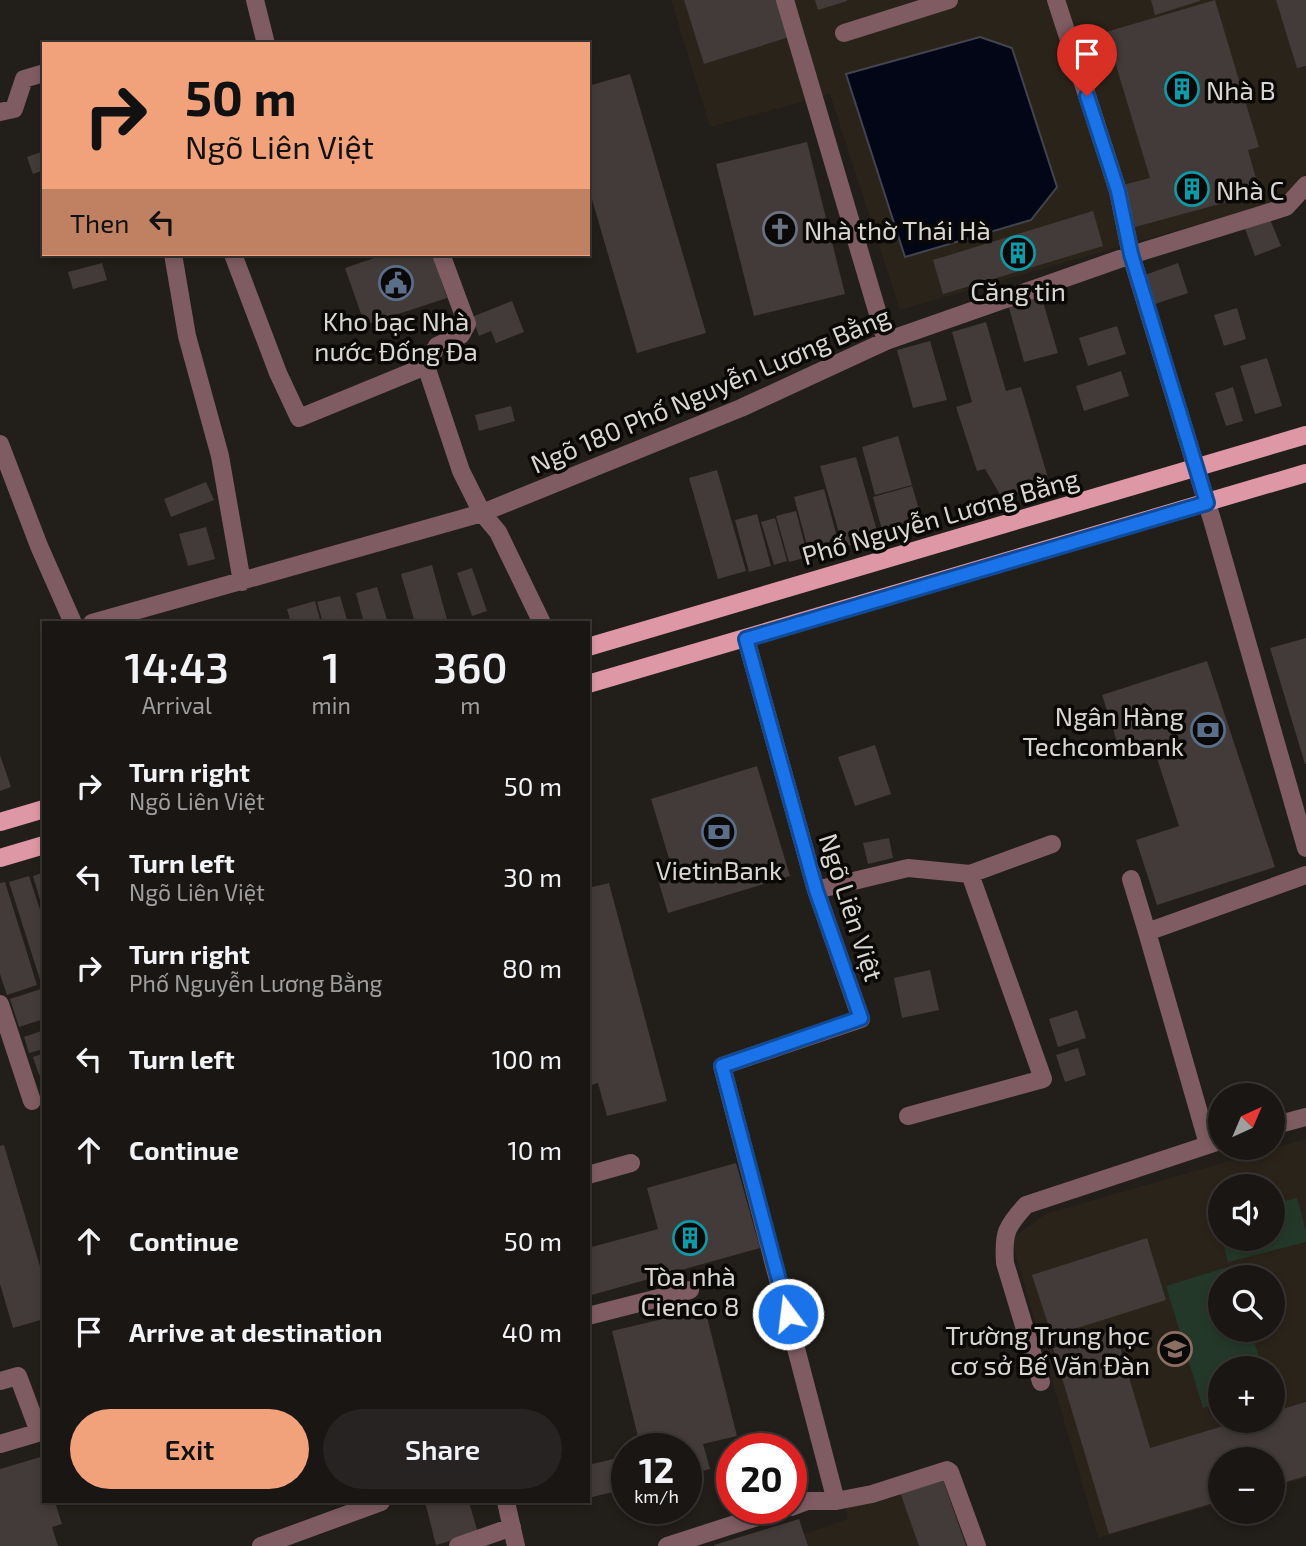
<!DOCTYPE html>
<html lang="en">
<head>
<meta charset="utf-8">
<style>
  body { margin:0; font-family:"Exo 2",sans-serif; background:#272322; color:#f1f3f6; height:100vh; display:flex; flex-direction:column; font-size:26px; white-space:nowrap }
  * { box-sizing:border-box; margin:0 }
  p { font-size:23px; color:#9f9fa0 }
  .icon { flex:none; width:38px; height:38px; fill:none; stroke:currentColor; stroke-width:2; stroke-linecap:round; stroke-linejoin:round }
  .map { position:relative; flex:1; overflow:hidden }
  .drawer { position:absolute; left:42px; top:621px; width:548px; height:882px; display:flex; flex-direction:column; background:#1a1614; border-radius:0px; box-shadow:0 4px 10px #0003,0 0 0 2px #383534 }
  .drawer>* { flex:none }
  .top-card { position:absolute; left:42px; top:42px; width:548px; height:214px; border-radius:0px; box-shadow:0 4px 10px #0003,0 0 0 2px #383534; background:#f1a27b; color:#111; overflow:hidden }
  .needle { width:46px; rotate:44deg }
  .controls { position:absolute; left:1208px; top:1083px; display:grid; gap:14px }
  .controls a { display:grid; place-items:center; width:77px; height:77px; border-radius:50%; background:#1a1614; box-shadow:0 4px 10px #0003,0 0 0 2px #383534; font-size:35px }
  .speed { position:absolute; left:611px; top:1433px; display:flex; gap:14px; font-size:35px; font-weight:700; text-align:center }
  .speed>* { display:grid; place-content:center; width:91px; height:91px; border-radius:50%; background:#1a1614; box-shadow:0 4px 10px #0003,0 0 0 2px #383534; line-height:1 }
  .speed small { font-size:18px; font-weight:400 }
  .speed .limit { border:10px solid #d22; background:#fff; color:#111 }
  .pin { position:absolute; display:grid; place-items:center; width:60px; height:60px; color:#fff; margin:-72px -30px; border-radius:50% 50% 50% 0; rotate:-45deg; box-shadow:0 0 7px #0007 }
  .pin .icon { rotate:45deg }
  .me { position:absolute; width:77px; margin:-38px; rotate:345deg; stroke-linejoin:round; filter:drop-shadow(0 0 5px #0008) }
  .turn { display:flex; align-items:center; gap:24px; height:147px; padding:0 28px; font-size:32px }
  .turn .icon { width:91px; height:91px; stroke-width:2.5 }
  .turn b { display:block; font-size:49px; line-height:60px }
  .then { display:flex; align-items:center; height:66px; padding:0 28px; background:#0003; gap:14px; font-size:26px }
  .eta { display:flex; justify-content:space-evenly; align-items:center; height:119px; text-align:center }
  .eta b { font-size:42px; font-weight:600; line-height:49px }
  .cta { display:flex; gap:14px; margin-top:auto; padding:14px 28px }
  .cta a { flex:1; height:80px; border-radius:42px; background:#f1a27b; color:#111; font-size:28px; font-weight:600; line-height:80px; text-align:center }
  .cta a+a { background:#272322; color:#f1f3f6 }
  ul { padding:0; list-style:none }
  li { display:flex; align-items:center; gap:21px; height:91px; padding:0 28px }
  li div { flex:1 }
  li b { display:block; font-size:26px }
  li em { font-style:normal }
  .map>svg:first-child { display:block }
  .built { fill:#2a2319; fill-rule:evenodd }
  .green { fill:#243829 }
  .water { fill:#020617; stroke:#42444f; stroke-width:2 }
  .building { fill:#423b39 }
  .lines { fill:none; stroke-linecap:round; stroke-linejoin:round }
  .minor { stroke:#7e5c62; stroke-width:18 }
  .major { stroke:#de98a5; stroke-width:18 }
  .route-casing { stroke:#114b97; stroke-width:18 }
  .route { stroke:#1a73e8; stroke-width:12 }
  .labels { text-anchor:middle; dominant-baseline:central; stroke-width:7; stroke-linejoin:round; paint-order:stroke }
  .poi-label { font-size:26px; fill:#d9d6d3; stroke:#0a0907 }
  .street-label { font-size:26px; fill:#d9d6d3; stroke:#0a0907 }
</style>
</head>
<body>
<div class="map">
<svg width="1306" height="1546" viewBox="0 0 1306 1546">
  <rect width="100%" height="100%" fill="#221e1a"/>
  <path class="built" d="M671,0H1306V173L1282,200L900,310L830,94L710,127Z
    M1306,1139V1478L1272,1488V1460H1220V1503L1098,1538L1011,1238L1046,1214ZM1220,1186H1272V1239H1220ZM1220,1278H1272V1330H1220ZM1220,1368H1272V1421H1220Z
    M945,1473L971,1546H712L799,1519L804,1534L848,1519L845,1507Z"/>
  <path class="green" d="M1297,1198L1306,1231V1242L1228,1262L1222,1239H1272V1204Z
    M1231,1266L1235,1277L1220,1278V1330H1251L1262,1368H1220V1403L1203,1408L1166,1286Z"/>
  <path class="water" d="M980,37L1012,48L1057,187L1031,220L905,257L846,74Z"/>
  <path class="building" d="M684,0H780L792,36L704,64Z
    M815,0H847V1L818,10Z
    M1151,0H1200V1L1155,15Z
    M1215,0L1259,147L1248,150L1260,193L1135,227L1123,185L1150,178L1106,32Z
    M1276,0H1306V66L1297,68Z
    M630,74L706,333L637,353L588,186V86Z
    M807,142L845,294L754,316L716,164Z
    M44,151V170L33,174L27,157Z
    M1093,211L1103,246L943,294L933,260Z
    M1269,217L1281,246L1255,256L1244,226Z
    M386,254H432L447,298L365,325L345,268Z
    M102,263L107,280L73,289L68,272Z
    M1178,263L1188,293L1155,304L1145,275Z
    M1041,295L1058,353L1024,362L1008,304Z
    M512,301L524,332L496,343L491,331L479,336L472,317Z
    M1237,308L1246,339L1224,346L1214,315Z
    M986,322L1006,391L1021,387L1049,481L1002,498L985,469L977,471L956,407L972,402L952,332Z
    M1117,326L1126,354L1088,366L1079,338Z
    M930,341L947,400L913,408L897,350Z
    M1267,358L1282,406L1255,414L1240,366Z
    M1121,371L1129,396L1084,411L1076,386Z
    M1233,387L1243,421L1226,426L1215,393Z
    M511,406L515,421L479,431L475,415Z
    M898,436L912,485L875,495L862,447Z
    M856,457L879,538L843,547L820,466Z
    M717,470L746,571L718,579L689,478Z
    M206,482L214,500L171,517L164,499Z
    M912,486L922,519L882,530L873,497Z
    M824,489L840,548L810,556L794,497Z
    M796,511L808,557L789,562L776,516Z
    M757,514L771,566L749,572L735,520Z
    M775,518L787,561L774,565L761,522Z
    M206,527L215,559L188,566L179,534Z
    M432,565L448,623H415L401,574Z
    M472,568L487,611L472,616L457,573Z
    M377,587L388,623H364L356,593Z
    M340,596L348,623H323L317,602Z
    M315,601L321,623H291L287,609Z
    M1306,638V764H1305L1270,648Z
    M1207,661L1275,867L1157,905L1136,840L1179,826L1152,743L1121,754L1102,695Z
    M875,745L891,794L855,806L838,757Z
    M0,755L11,787L0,791Z
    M757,766L790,876L668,913L655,870L671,865L651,799Z
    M889,838L893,858L868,864L863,843Z
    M44,872V910H43L33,876Z
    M29,876L44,922V985L42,986L9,882Z
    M5,882L37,985L7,995L0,974V883Z
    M609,883L667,1101L607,1116L598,1083L588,1086V888Z
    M930,970L939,1010L902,1018L894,978Z
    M44,988V1019L19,1027L10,999Z
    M1077,1010L1086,1038L1058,1047L1049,1019Z
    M44,1030V1049L29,1053L24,1037Z
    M1078,1048L1086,1075L1065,1082L1056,1055Z
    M44,1053V1074L39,1075L33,1057Z
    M4,1145L44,1280V1319L13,1328L0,1284V1146Z
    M736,1163L760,1248L588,1296V1248L658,1229L647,1188Z
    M1147,1238L1166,1300L1052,1336L1032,1275Z
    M705,1309L737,1436L703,1444L710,1469L686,1475V1449H641L612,1331Z
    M1115,1330L1150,1448L1240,1421H1272V1412L1306,1402V1476L1272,1486V1460H1220V1501L1109,1534L1053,1348Z
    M44,1456V1502H55L62,1524L52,1527L58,1546H0V1469Z
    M626,1456V1489L588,1498V1465Z
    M942,1477L966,1546H919L900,1492Z
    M425,1502H469L478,1533L436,1545Z
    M799,1519L808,1546H714V1545Z"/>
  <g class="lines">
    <path class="minor" d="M255,0L266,44
      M785,0L886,341
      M1056,0L1118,191L1131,255L1213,523L1306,848
      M844,33L949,0
      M0,112L14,109L24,79L44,73
      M173,254L187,336L220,456L242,582
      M234,257L278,373L299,418L426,366L437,346L461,335L467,324L441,254
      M426,366L461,471L482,513L498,532L542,623
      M0,444L39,546L73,623
      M92,623L482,513L741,408L886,341L1131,255L1286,207L1306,185
      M746,639L816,890L861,1019L722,1066L836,1501H807L791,1507
      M1131,879L1147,932
      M816,890L908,868L970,874L1052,844
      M0,1004L32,1101
      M908,1116L1043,1079L970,874
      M1272,1126L1306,1117
      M1208,1144L1147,932L1306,875
      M588,1175L631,1163
      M588,1316L690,1290
      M0,1381L18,1376L39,1432
      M1041,1382L1005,1263C1003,1233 1006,1227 1026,1205L1220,1141
      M0,1444L44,1431
      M836,1501L872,1494L947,1470L950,1472L977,1546
      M506,1502L516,1546
      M261,1546L381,1502
      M458,1546L512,1527
      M667,1546L785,1508"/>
    <path class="major" d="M588,647L1306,435
      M588,684L1306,473
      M0,822L44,809
      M0,858L44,845"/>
  </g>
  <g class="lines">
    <g class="route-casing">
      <path id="route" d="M788,1314L722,1066L861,1018L816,890L746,639L1207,503L1131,254L1118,191L1087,96"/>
    </g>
    <use href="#route" class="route"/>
  </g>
  <defs>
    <g id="building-ring" transform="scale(1.75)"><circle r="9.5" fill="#0a0907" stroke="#0f9aa8" stroke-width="1.5"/><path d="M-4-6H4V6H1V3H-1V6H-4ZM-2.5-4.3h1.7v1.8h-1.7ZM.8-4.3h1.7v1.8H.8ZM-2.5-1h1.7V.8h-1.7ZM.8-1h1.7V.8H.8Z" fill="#0f9aa8"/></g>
    <g id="church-ring" transform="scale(1.75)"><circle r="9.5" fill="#0a0907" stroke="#6b7280" stroke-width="1.5"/><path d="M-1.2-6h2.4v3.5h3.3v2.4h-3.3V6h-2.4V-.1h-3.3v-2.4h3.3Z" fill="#6b7280"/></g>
    <g id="civic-ring" transform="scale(1.75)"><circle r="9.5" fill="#0a0907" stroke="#5c6f8a" stroke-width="1.5"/><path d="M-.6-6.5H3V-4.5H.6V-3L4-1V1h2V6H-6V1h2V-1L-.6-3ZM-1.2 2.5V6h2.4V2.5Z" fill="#5c6f8a"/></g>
    <g id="bank-ring" transform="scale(1.75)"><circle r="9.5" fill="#0a0907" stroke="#5c6f8a" stroke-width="1.5"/><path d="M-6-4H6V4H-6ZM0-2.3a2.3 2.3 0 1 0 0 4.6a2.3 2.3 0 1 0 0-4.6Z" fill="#5c6f8a"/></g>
    <g id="school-ring" transform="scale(1.75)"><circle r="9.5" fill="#0a0907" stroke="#8d6e63" stroke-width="1.5"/><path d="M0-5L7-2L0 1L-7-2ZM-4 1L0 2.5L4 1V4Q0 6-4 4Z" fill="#8d6e63"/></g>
  </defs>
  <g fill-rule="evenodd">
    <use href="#building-ring" x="1182" y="89"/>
    <use href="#building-ring" x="1192" y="189"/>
    <use href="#church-ring" x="780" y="229"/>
    <use href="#building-ring" x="1018" y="253"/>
    <use href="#civic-ring" x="396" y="283"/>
    <use href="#bank-ring" x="1208" y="730"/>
    <use href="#bank-ring" x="719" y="832"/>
    <use href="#building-ring" x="690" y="1238"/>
    <use href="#school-ring" x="1175" y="1349"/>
  </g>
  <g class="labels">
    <g class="poi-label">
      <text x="1206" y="89" text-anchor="start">Nhà B</text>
      <text x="1216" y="189" text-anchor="start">Nhà C</text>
      <text x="804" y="229" text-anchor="start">Nhà thờ Thái Hà</text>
      <text x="1018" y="290">Căng tin</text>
      <text x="396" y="320">Kho bạc Nhà<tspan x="396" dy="30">nước Đống Đa</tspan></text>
      <text x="1184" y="715" text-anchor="end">Ngân Hàng<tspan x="1184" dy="30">Techcombank</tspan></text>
      <text x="719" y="869">VietinBank</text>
      <text x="690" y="1275">Tòa nhà<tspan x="690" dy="30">Cienco 8</tspan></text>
      <text x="1150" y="1334" text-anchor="end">Trường Trung học<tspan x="1150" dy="30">cơ sở Bế Văn Đàn</tspan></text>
    </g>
    <g class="street-label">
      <text transform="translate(710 389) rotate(-23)">Ngõ 180 Phố Nguyễn Lương Bằng</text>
      <text transform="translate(940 516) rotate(-16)">Phố Nguyễn Lương Bằng</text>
      <text transform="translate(852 907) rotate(72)">Ngõ Liên Việt</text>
    </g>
  </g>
</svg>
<div class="controls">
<a><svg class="needle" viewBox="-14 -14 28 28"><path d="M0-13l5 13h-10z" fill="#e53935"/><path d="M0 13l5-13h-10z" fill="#9f9fa0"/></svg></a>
<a><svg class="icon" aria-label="sound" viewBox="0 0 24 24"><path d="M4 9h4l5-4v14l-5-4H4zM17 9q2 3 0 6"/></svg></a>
<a><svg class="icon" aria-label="search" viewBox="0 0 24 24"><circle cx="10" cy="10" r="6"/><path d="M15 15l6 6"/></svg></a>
<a>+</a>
<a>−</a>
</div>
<div class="speed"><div>12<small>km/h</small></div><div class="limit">20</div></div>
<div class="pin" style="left:1087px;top:96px;background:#d93025"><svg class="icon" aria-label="arrive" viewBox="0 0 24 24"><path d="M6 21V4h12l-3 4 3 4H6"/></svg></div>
<svg class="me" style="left:788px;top:1314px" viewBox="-20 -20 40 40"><circle r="17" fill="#1a73e8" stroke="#fff" stroke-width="3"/><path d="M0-11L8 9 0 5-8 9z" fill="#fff"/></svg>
<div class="top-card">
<div class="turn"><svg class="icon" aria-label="right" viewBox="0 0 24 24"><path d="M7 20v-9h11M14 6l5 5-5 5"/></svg><div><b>50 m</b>Ngõ Liên Việt</div></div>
<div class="then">Then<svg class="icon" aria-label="left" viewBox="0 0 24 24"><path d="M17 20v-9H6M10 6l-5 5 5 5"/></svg></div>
</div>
<section class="drawer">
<div class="eta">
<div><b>14:43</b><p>Arrival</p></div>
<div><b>1</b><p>min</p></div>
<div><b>360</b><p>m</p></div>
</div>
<ul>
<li><svg class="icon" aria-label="right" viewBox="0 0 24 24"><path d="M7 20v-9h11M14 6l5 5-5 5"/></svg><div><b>Turn right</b><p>Ngõ Liên Việt</p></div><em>50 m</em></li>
<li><svg class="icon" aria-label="left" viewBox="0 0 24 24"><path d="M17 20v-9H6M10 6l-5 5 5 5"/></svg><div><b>Turn left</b><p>Ngõ Liên Việt</p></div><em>30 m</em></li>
<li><svg class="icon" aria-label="right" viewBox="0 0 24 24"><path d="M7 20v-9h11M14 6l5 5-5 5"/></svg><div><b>Turn right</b><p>Phố Nguyễn Lương Bằng</p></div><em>80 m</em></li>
<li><svg class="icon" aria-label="left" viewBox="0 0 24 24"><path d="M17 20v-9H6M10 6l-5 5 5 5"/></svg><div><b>Turn left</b></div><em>100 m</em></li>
<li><svg class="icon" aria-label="ahead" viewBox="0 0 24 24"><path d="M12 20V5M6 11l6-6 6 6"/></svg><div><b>Continue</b></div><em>10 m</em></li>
<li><svg class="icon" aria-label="ahead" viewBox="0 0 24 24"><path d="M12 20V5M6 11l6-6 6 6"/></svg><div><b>Continue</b></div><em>50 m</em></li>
<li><svg class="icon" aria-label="arrive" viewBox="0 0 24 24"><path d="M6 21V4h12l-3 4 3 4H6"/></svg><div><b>Arrive at destination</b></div><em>40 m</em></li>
</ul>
<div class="cta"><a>Exit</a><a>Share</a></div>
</section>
</div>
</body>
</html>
